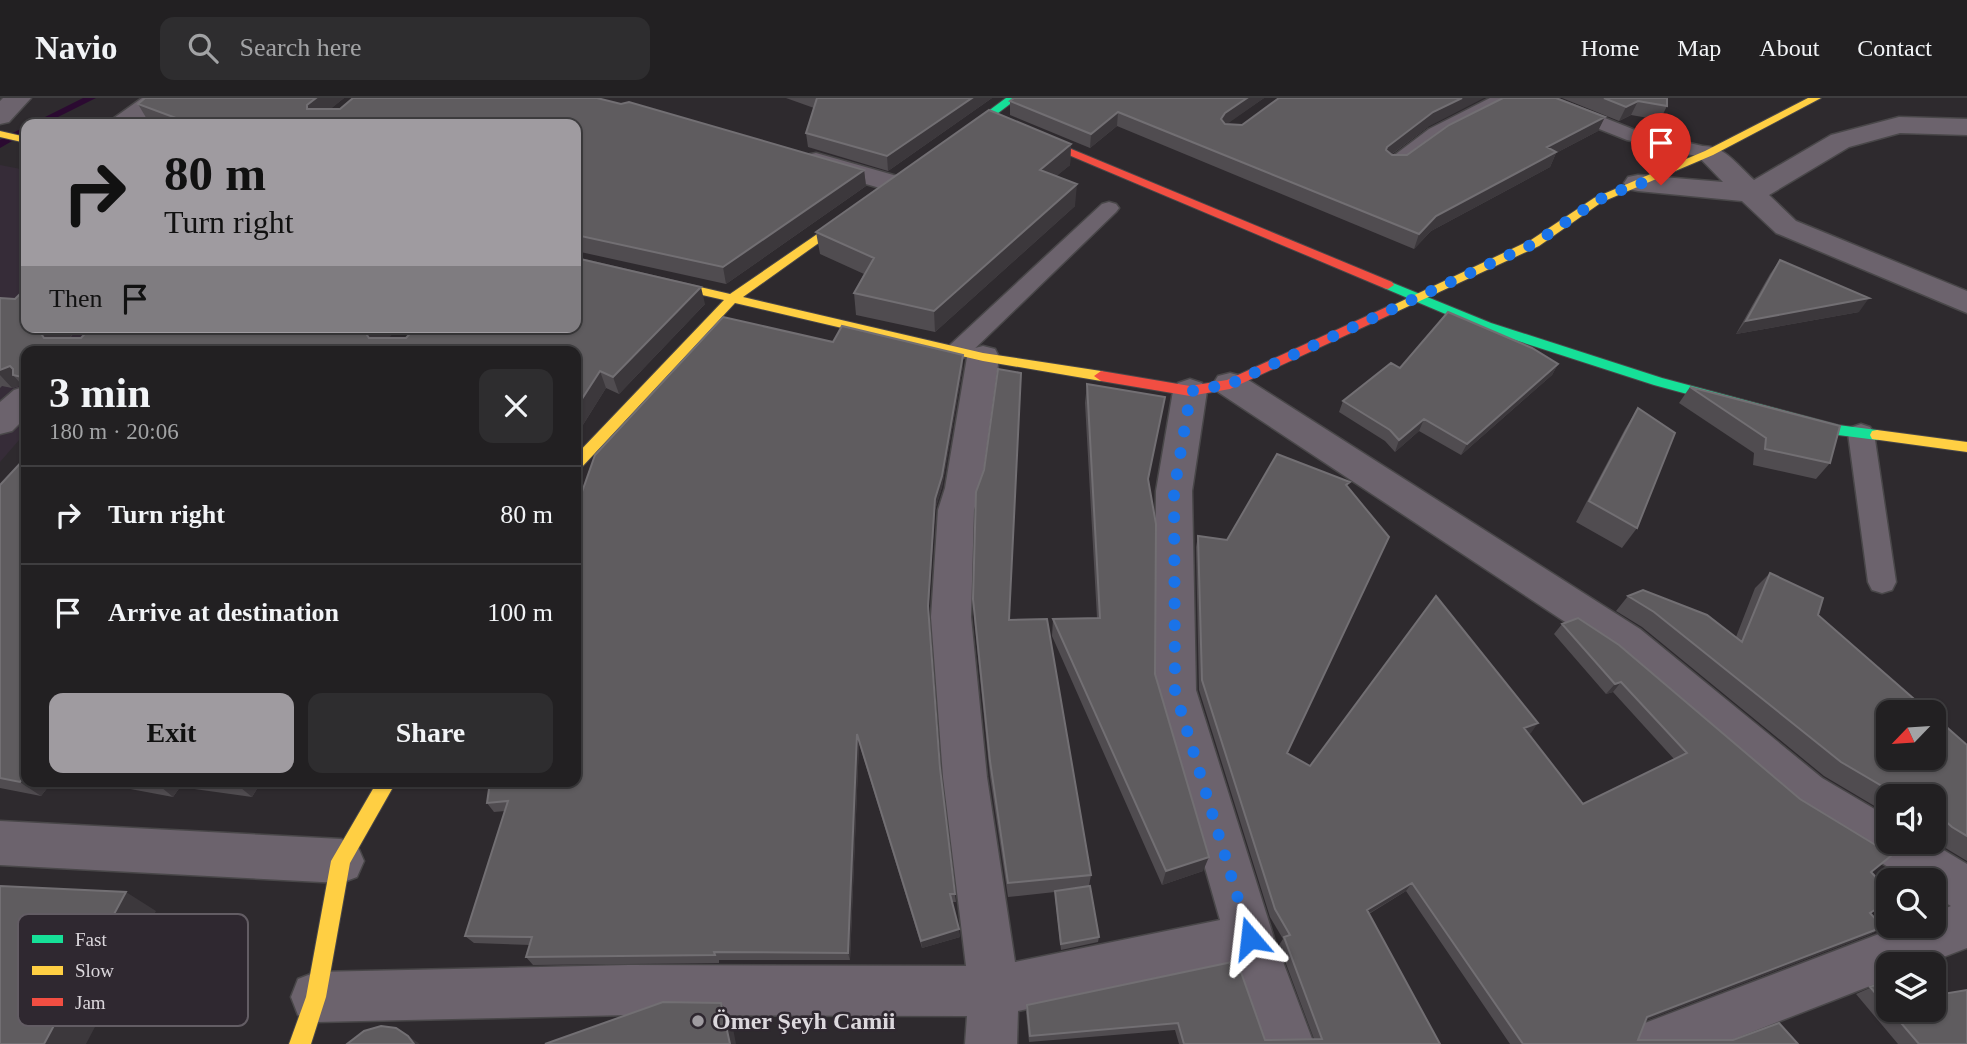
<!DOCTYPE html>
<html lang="en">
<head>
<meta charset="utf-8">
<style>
  body { margin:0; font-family:Georgia,serif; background:#2e2d2f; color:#f1f3f6; height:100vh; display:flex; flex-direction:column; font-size:26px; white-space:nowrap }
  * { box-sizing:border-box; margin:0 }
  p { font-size:23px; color:#a2a3a5 }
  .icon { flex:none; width:38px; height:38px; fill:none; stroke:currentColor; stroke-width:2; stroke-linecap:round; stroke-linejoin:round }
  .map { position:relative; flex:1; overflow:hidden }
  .panel { position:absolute; left:21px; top:248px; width:560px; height:441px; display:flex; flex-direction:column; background:#222022; border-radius:14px; box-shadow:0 2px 5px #0004,0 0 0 2px #3f3e40 }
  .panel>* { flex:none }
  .banner { position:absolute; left:21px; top:21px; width:560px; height:214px; border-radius:14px; box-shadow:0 2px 5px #0004,0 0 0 2px #3f3e40; background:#9f9ba0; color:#111; overflow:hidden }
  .needle { width:46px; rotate:245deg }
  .tools { position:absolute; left:1876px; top:602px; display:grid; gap:14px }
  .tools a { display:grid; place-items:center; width:70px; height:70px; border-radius:14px; background:#222022; box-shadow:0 2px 5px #0004,0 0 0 2px #3f3e40; font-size:35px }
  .pin { position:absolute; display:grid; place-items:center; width:60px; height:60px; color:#fff; margin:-72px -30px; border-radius:50% 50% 50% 0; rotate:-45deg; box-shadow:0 0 7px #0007 }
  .pin .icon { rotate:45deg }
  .me { position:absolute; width:77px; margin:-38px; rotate:343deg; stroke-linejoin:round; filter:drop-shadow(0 0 5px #0008) }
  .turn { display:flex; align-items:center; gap:24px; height:147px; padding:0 28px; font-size:32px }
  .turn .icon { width:91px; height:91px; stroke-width:2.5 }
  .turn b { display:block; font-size:49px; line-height:60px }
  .then { display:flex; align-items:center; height:66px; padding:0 28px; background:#0003; gap:14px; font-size:26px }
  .round { display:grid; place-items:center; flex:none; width:74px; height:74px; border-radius:14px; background:#2e2d2f }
  .summary { display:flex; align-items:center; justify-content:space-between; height:119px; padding:0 28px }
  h1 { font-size:42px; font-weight:600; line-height:52px }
  .button { display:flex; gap:14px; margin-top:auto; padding:14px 28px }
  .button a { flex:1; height:80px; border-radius:14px; background:#9f9ba0; color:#111; font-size:28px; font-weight:600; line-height:80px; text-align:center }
  .button a+a { background:#2e2d2f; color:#f1f3f6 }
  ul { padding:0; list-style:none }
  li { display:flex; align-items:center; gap:21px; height:98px; padding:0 28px; border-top:2px solid #3f3e40 }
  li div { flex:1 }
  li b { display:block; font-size:26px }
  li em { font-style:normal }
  header { display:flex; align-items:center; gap:42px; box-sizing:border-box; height:98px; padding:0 35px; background:#222022; border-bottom:2px solid #3f3e40 }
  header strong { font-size:33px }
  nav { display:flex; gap:38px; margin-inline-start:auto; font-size:24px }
  .search { width:490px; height:63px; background:#2e2d2f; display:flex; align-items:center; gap:18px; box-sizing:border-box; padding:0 24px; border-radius:14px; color:#a2a3a5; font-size:26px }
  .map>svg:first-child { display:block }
  .built { fill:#362c38 }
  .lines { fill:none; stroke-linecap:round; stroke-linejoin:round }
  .stream { fill:#2b0a31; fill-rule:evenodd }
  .lane-casing { stroke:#494749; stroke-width:3 }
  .street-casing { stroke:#494749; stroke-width:3 }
  .fast-casing { stroke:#494749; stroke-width:2 }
  .slow-casing { stroke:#494749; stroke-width:2 }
  .jam-casing { stroke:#494749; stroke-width:2 }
  .lane { fill:#6c636d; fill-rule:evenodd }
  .street { fill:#6c636d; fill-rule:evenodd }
  .fast { fill:#16e098; fill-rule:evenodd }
  .slow { fill:#ffcf43; fill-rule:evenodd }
  .jam { fill:#f24e42; fill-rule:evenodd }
  .wall { fill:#504c50 }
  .shaded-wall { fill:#3c383c }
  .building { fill:#5f5c5f; stroke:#726f73; stroke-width:2 }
  .route { stroke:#1a73e8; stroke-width:12; stroke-dasharray:0 21.6 }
  .poi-dot { fill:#9f9ba0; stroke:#2f2830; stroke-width:2.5 }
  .labels { text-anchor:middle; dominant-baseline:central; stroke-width:5; stroke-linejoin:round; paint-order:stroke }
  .near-poi-label { font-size:24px; font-weight:bold; fill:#dcd8dd; stroke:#2f2830; text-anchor:start }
  .key { fill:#2f2830; stroke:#635d64; stroke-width:2 }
  .key-label { font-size:19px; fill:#dcd8dd }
</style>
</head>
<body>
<header>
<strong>Navio</strong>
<div class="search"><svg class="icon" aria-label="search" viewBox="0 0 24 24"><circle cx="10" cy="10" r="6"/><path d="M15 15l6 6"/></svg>Search here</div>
<nav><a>Home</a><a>Map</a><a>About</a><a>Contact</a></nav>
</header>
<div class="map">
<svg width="1967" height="946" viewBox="0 0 1967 946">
  <rect width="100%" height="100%" fill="#2e2a2e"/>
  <path class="built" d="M0,67L26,72V229H118L97,254H26V334L0,364Z"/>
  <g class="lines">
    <path class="stream" d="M83,0H96L44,26H31Z
      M26,28V35L0,50V42Z"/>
    <g class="lane-casing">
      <path id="lane" d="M1490,0H1513L1511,4L1443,39L1401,69H1387L1384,65L1429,31Z
        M1529,0H1555L1640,34L1716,51L1719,55L1709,61L1627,42L1531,4Z
        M1109,104L1116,106L1119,110L1116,114L966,259L958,261L950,259L946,253L950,247L1102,106Z
        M1861,326L1870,329L1874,335L1896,484L1892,492L1882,495L1872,492L1868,484L1848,335L1852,329Z"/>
    </g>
    <g class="street-casing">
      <path id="street" d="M3,0H31L9,24L0,26V3Z
        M142,0H172L140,26H110L114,20Z
        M1899,19L1967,21V37L1900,35L1849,49L1769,97L1796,123L1967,193V215L1776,135L1742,103L1638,93L1628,91L1624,85L1628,79L1638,77L1723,84L1695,55L1699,49C1722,44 1738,68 1754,82L1831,37Z
        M816,55L904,80L908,86L904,92L894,94L806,69L802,63L806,57Z
        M983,248L995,251L999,259L981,390L974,412L971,519L987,679L1015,864L1220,822L1154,592L1156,393L1173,293L1178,285L1190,281L1202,285L1207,293L1192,393L1196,592L1274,840L1314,946H1262L1235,867L1018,913L1017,946H965L967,918L629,917L316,924L298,917L291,899L298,881L316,874L629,867L966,868L943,679L931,519L938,412L945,390L967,259L971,251Z
        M1230,275L1242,278L1640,531L1822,680L1888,719V744H1930L1967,766V850L1925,866H1888V881L1721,946H1629L1637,928L1900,828H1934V815L1951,808L1934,798V782H1909L1790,708L1612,555L1218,294L1213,286L1218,278Z
        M26,288V319L12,333L0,336V304L14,292Z
        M0,723L341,741L357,747L364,763L357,779L341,785L0,767Z"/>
    </g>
    <g class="fast-casing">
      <path id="fast" d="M1006,0H1018L957,46H949V42Z
        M1388,183L1491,225L1662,280L1838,327L1877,332L1884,337L1877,342L1838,337L1654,287L1481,231L1384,190L1382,187Z"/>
    </g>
    <g class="slow-casing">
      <path id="slow" d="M1808,0H1821L1713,57L1602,104L1539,148L1396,214H1386L1385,211L1531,142L1594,100L1705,53Z
        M0,33L26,39V45L0,39Z
        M861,106L867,110L865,112L743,199L983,255L1101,273L1106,275L1108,278L1106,281L1101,283L983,263L735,205L581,370L576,371V357L724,202L576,168V160L730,196Z
        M1877,332L1967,344V354L1872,341L1870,337L1872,333Z
        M377,684H396L350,765L326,899L311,946H289L306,899L331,763Z"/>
    </g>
    <g class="jam-casing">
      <path id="jam" d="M1023,31L1392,184L1394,187L1388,191L1384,190L1019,36L1018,34Z
        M1391,207L1396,208V214L1230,291L1190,298L1101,283L1094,278L1101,273L1190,288L1227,282Z"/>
    </g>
    <use href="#lane" class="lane"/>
    <use href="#street" class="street"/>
    <use href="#fast" class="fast"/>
    <use href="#slow" class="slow"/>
    <use href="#jam" class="jam"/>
  </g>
  <path class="wall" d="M145,0H344L330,11H340L353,0H597L621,6L629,4L864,72L866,88L726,186L576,153V26H158L148,23L138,6Z
    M786,0H992L888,73L808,49L806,35L814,10Z
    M1264,0L1226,26L1428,29L1391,57H1407L1598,33L1556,55L1550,69L1431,133L1414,151L1117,28L1090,50L1010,17V3Z
    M1562,0H1667V8L1660,22L1631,17L1619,23Z
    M1071,46L1070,67L1056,78L1075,108L935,234L856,217L854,195L864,176L820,156L816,134Z
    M1780,162L1859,214L1736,236L1770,176Z
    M0,200L15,201L79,229L70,240H406L705,206L619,296L606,290L576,338V254H26V291L22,287L12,290L2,288L0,290Z
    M833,244L963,268L942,389L935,412L928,518L940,670L955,796L956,804H952L960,839L922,850L859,645L850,862H719V865L533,867L526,859L530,847L474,845L465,838L505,713L494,714L487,705Z
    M1558,266L1552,277L1461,357L1419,333L1395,354L1385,343L1339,314L1343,303L1400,270Z
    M1087,286L1165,299L1148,383L1155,576L1203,773L1162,787L1052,538L1053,521L1097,520L1085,305Z
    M1690,289L1830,365L1816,381L1753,367L1754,355L1679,305Z
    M1638,310L1637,430L1622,450L1576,424L1625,331Z
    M0,387L26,684H52L41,698L0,690Z
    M1348,389L1287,655L1310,668L1531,635L1528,636L1583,706L1674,661L1613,594L1606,596L1554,536L1562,526L1871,774L1870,815L1883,829L1869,837L1646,922L1638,942L1798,946H1510L1406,793L1369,816L1440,946H1179L1175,932L1029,944L1026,914L1027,907L1237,863L1265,942L1314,941L1279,847L1283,841L1270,819L1199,592L1196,449L1198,438L1227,442Z
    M1770,475L1967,647V763L1934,743V698H1888V716L1824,678L1642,529L1616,513L1628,498L1736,539L1755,490Z
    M973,501L1091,777L1089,788L1099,839L1098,844L1061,852L1055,799V794L1008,799L990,679L974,519Z
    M93,684H261L252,699L180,689L173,699Z
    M1905,861L1916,866H1895Z
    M1888,882V912H1934L1943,896L1967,946H1898L1856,896Z"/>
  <path class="shaded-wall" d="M316,0H344L315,24L307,11V7Z
    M972,0H992L888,73L887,58Z
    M1247,0H1264L1223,29L1221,21L1225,15Z
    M1462,0H1484L1428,29L1382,63L1387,49L1433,14Z
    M1638,3L1631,17L1619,23L1626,9Z
    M1118,14L1117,28L1090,50L1091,36Z
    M1605,19L1598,33L1556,55L1550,69L1431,133L1414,151L1419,136L1436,118L1547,49Z
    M1071,46L1070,67L1039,93L1040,72Z
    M864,72L866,88L726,186L723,169Z
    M1077,86L1075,108L935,234L934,213Z
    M701,189L705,206L619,296L613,279Z
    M1869,200L1859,214L1736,236L1746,223Z
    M49,229H79L57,254L42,237Z
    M374,229H399L376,254L367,237Z
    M963,257V268L942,389L935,412L928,519V508L935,401Z
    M1558,266L1552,277L1461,357L1467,346Z
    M10,268L19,278L13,277L22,287L12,290L0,277V272Z
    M600,273L606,290L576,338V310Z
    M1424,321L1419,333L1395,354L1399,342Z
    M1621,584L1613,594L1606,596L1615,586Z
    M1538,625L1531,635L1517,640L1524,630Z
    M857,636L859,645L850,862L848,855Z
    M26,677V684H52L41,698L20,684Z
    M155,684H174L180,689L173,699Z
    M236,684H261L252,699L235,685Z
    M1209,759L1203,773L1162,787L1166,773Z
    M1412,785L1406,793L1361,820L1367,812Z
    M126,794L156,813L86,946H44Z
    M1883,829L1869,837L1636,926L1647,919Z
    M959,831L960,839L922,850L921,843Z
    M721,905L731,920L736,946H730Z
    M408,938L420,946H414Z"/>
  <path class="building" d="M145,0H316L307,7V11H340L353,0H597L621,6L629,4L864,72L723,169L576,137V26H203L184,23L138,6Z
    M817,0H972L887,58L806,35Z
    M1014,0H1247L1225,15L1221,21L1225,26L1242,27L1279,0H1462L1433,14L1387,49L1386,52L1392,57H1407L1449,27L1503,0H1556L1605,19L1547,49L1556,54L1436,118L1419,136L1118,14L1091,36L1010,3Z
    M1604,0H1667V8L1638,3L1626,9Z
    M989,12L1071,46L1040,72L1077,86L934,213L854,195L874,160L816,134Z
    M576,160L701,189L613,279L600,273L576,310V254H26V280L13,277V271L10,268L0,272V200L15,201L26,190V229H49L42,237L44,240H81L91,229H374L367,237L369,240H406L416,229H576Z
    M1780,162L1869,200L1746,223Z
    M1448,214L1532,250L1558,266L1467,346L1424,321L1399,342L1390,332L1343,303L1391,265L1400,270Z
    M723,219L833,244L842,228L963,257L942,378L935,401L928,508L940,670L955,796H950L959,831L921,843L857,636L848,855L714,854L715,857L526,859L532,839L465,838L508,703L487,705L490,684H576V411L595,357Z
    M998,271L1021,275L1009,522L1047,521L1091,777L1008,785L990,663L973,501L976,394L984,372Z
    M1087,286L1165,299L1148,381L1156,426L1155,576L1209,759L1166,773L1053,521L1100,520Z
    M1690,289L1840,328L1830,365L1765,351L1766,340Z
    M1638,310L1675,335L1637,430L1589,403Z
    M1277,356L1350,384L1346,387L1389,439L1287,655L1310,668L1436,498L1538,625L1524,630L1583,706L1687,655L1621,584L1615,586L1562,526L1578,520L1619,547L1800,701L1892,757L1871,774L1888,792V804L1870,815L1883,829L1647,919L1638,942H1733L1779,925L1798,946H1523L1412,785L1367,812L1440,946H1184L1178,925L1030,938L1027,907L1237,863L1265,942L1322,941L1284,839L1290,837L1275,811L1202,582L1198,438L1227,442Z
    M26,359V677L20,684L0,680V387Z
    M1770,475L1823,500L1818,517L1929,614H1888V660H1934V618L1967,647V738L1952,729L1942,720L1934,726V698H1899L1841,664L1654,514L1628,498L1643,492L1707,517L1742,544Z
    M0,788L126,794L44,946H0Z
    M1090,788L1099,839L1061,846L1055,793Z
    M1905,861H1912L1916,866H1905Z
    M1888,882V910L1870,889Z
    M1934,886L1943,896L1967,892V946H1919L1890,912H1934Z
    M663,904L721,905L730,946H545Z
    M381,928L396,930L408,938L414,946H347L364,933Z"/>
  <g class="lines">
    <path class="route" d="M1250,840L1175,593L1174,393L1191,293L1230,286L1535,145L1598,102L1638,85L1661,87"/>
  </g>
  <circle class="poi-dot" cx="698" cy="923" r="7"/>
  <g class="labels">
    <g class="near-poi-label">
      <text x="712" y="923">Ömer Şeyh Camii</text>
    </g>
  </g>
  <rect x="18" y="816" width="230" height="112" rx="10" class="key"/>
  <rect x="32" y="837" width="31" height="8" fill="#16e098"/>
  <rect x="32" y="868" width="31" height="9" fill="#ffcf43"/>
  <rect x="32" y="900" width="31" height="8" fill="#f24e42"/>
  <g class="key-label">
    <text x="75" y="848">Fast</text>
    <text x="75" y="879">Slow</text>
    <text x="75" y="911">Jam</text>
  </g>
</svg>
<div class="tools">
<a><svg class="needle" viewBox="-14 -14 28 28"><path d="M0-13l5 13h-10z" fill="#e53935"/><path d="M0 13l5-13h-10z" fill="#a2a3a5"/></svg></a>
<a><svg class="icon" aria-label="sound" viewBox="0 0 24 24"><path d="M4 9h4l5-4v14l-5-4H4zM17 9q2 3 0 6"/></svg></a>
<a><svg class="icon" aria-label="search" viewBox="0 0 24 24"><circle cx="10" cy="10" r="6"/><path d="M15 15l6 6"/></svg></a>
<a><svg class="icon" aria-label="layers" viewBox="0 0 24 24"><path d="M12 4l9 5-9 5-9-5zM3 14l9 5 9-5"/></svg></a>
</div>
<div class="pin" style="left:1661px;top:87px;background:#d93025"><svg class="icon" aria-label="arrive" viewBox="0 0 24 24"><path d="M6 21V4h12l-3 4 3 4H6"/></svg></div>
<svg class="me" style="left:1250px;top:840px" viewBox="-20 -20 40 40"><path d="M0-17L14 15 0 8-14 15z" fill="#1a73e8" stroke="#fff" stroke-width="4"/></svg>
<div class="banner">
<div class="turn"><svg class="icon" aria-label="right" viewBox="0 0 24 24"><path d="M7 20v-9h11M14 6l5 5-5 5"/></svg><div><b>80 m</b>Turn right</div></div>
<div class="then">Then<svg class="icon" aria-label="arrive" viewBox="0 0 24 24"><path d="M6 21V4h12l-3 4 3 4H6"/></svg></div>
</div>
<section class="panel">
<div class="summary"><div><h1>3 min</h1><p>180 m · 20:06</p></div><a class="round"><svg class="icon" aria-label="close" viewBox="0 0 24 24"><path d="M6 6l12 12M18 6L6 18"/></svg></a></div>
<ul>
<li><svg class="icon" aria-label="right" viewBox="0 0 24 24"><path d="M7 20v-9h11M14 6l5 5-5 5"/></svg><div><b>Turn right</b></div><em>80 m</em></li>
<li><svg class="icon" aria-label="arrive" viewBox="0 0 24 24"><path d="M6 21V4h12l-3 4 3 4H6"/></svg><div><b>Arrive at destination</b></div><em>100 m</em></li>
</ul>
<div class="button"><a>Exit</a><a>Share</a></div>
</section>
</div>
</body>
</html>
